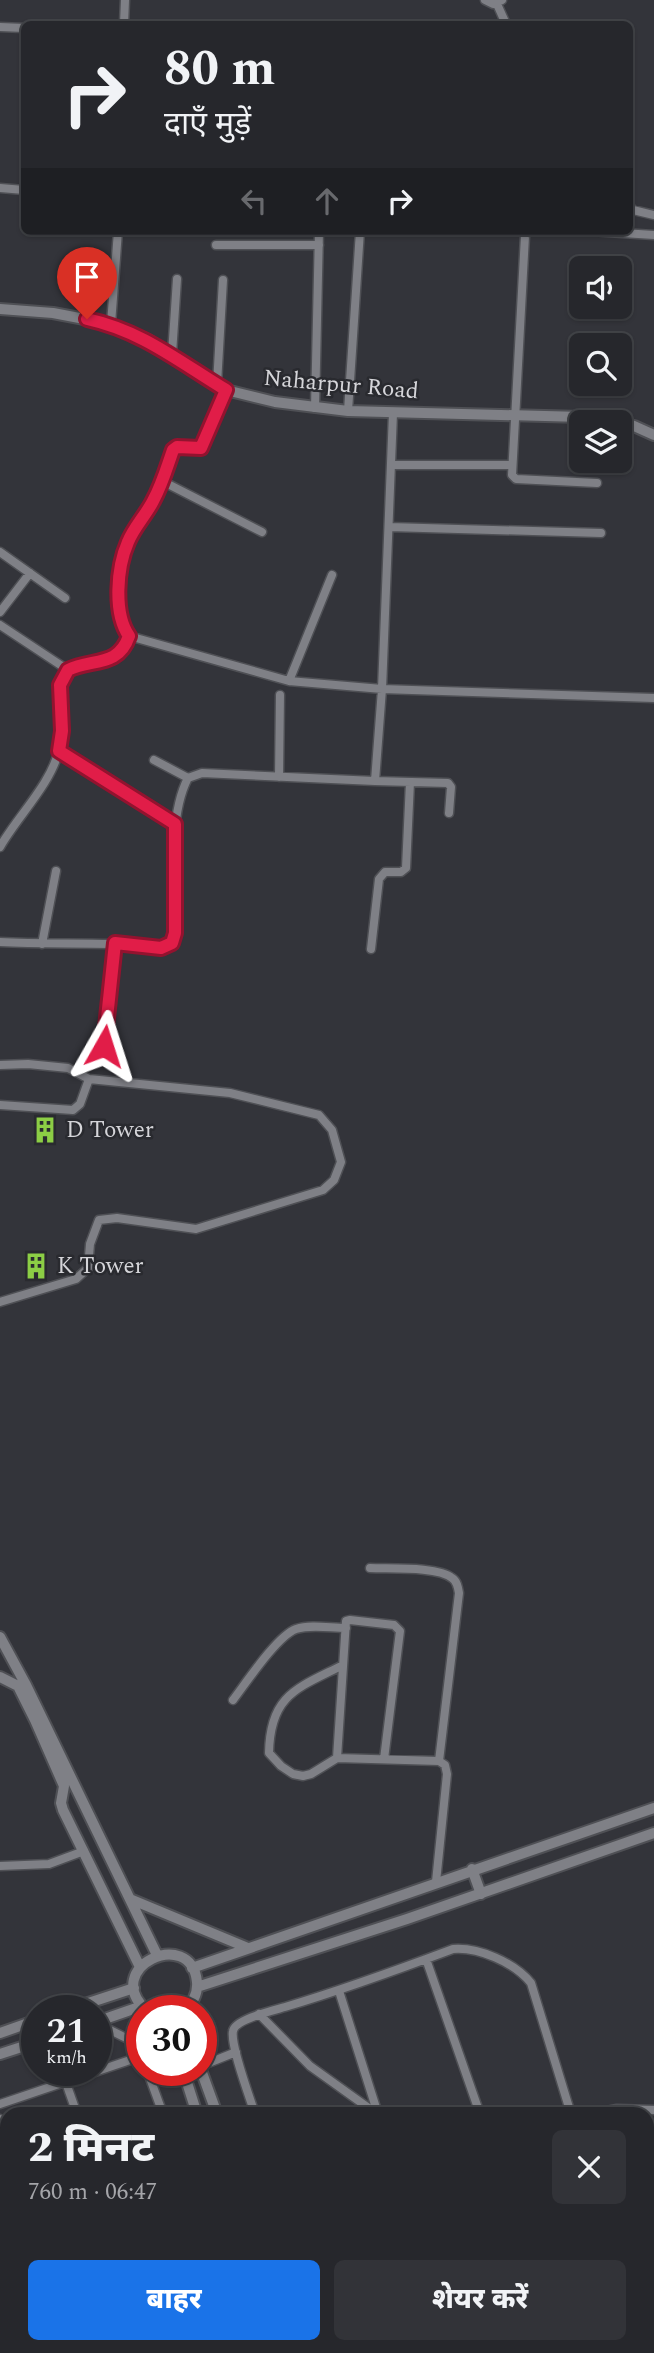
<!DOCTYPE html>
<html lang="hi">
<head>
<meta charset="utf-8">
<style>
  body { margin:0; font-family:Spectral,"Noto Sans Devanagari",serif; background:#323338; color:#f1f3f6; height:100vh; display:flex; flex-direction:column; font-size:26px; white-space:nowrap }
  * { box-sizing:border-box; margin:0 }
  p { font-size:23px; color:#a4a5a9 }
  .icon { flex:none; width:38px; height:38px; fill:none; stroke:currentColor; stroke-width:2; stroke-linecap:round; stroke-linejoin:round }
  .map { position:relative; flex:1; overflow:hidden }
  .panel { position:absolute; left:0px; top:2107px; width:654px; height:247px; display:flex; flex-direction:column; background:#26272c; border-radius:21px 21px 0 0; box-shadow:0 2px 5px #0004,0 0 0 2px #424448 }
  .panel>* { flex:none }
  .banner { position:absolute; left:21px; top:21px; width:612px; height:214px; border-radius:10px; box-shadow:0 2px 5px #0004,0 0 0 2px #424448; background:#26272c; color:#f1f3f6; overflow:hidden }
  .controls { position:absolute; left:569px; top:256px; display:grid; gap:14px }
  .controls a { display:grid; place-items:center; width:63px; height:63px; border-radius:10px; background:#26272c; box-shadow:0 2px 5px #0004,0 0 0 2px #424448; font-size:35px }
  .speed { position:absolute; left:21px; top:1995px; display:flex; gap:14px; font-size:35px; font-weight:700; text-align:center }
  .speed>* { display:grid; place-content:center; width:91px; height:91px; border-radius:50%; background:#26272c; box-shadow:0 2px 5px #0004,0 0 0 2px #424448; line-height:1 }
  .speed small { font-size:18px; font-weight:400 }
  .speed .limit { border:10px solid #d22; background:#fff; color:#111 }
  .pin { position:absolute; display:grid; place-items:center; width:60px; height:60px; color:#fff; margin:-72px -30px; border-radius:50% 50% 50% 0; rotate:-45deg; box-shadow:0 0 7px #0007 }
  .pin .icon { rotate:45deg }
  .me { position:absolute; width:77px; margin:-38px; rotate:6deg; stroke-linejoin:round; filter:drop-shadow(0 0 5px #0008) }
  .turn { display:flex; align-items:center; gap:24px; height:147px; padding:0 28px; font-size:32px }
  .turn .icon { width:91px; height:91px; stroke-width:2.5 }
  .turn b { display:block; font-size:49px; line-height:60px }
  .lanes { display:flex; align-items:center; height:66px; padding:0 28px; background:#0003; justify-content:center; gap:35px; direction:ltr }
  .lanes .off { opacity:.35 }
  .round { display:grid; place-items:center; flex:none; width:74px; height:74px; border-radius:10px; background:#323338 }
  .head { display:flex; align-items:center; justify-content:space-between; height:119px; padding:0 28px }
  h1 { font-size:42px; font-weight:800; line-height:52px }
  .button { display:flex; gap:14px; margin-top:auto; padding:14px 28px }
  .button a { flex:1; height:80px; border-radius:10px; background:#1a73e8; color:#fff; font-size:28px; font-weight:800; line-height:80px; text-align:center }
  .button a+a { background:#323338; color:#f1f3f6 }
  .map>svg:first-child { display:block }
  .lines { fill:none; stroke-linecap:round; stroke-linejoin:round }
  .minor-casing { stroke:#4f5055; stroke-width:11 }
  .tertiary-casing { stroke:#4f5055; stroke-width:14 }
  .minor { stroke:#7f8086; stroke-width:8 }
  .tertiary { stroke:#7f8086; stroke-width:10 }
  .route-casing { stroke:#92132f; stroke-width:18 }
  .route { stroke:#e11d48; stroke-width:12 }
  .labels { text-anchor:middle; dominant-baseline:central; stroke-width:5; stroke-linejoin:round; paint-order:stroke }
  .street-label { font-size:23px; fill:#d5d5d9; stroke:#292a2f }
  .poi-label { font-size:23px; fill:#d5d5d9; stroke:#292a2f; text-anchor:start }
</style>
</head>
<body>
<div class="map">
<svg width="654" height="2353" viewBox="0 0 654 2353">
  <rect width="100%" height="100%" fill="#33343a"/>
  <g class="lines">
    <g class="minor-casing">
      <path id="minor" d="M485,0L493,4L502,0
        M497,4L506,24
        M124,24L125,0
        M0,27L24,28
        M0,188L24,190
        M630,207L633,210L654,215
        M528,231L525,236L512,475L516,479L597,483
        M591,231L654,235
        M216,245H319
        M111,324L118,231
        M172,354L177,279
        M217,384L223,280
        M226,390L201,448L177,447L173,450C167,467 162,485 153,501C146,515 134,527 128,542C117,567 113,612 129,636L289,681L382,689L654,698
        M315,408L319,231
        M348,411L360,231
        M391,465H512
        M162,481L262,532
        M389,527L601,533
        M0,552L65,598
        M0,612L30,573
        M0,625L68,670
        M289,681L332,575
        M59,751L175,824
        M154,760L188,778
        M279,777L280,695
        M375,781L448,783L451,787L449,813
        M0,847C17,817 51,784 59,750C65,725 55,699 63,675C82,653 116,673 129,636
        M0,942C37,944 74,943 111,944C132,944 153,952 171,943L175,933C175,888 167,818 188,778L202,773L375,781L382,689L393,413
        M42,944L56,871
        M371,949L379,879L385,872H401L406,868L410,782
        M104,1046L115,943
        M0,1065L28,1064L68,1068L89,1079L230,1093L319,1115L332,1130L341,1162L334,1180L323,1190L196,1229L117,1218L99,1220L90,1244L88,1268L76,1279L0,1302
        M0,1105L73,1110L80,1104L89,1079
        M370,1568C389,1569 438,1566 452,1578C457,1581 458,1587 459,1593L439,1761
        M343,1665C298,1688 270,1694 269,1753L281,1766L293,1774L303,1776L311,1774L337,1758L439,1761L445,1765L447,1774L436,1882
        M233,1700C246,1683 277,1636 296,1629C311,1624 330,1628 346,1628
        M337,1758L346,1621L350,1620L394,1625L400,1631L384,1759
        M0,1866L49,1864L84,1851
        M426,1959L479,2111
        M339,1991L378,2114
        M259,2014L310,2066L377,2114
        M96,2023L142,2046
        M201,2066L236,2052
        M147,2070L163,2114
        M65,2080L77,2114
        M0,2104L142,2056
        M255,2114C250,2098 230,2045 233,2031C235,2019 275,2010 285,2007C342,1990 397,1970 453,1949C478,1947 514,1962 531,1983L571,2114
        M591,2114L617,2109L654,2110
        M0,2119L7,2142
        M0,2148L7,2146
        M0,2194L7,2214
        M648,2311L654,2316
        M55,2347L57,2353
        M75,2347L77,2353
        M159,2347L160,2353
        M327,2347L329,2353
        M500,2353L501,2347"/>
    </g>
    <g class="tertiary-casing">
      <path id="tertiary" d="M0,309L53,313L111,324L148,340L226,390L275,402L348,411L582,417L615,422
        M620,423L634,426L654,435
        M0,1637L26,1685L157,1955
        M0,1677L18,1686L35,1720L64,1786L61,1803L63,1810L140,1967
        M472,1869L481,1894
        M130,1899L248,1948
        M192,1968L654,1808
        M197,1987L407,1919L654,1833
        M64,2011L134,1988
        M147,2011C99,1968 191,1925 197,1982C198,1994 193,2003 184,2011
        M96,2022L142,2006
        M0,2033L37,2020
        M0,2054L37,2042
        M183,2070L197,2114
        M201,2070L217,2114
        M276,2347L278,2353
        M294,2347L296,2353"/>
    </g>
    <use href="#minor" class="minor"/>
    <use href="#tertiary" class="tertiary"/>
  </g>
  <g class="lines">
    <g class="route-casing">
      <path id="route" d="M87,319C142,331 178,361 226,390L201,448L177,447L173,450C167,467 162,485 153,501C146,515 134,527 128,542C117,567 113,613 129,636C118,668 92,658 68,670L60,685L62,731L59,751L175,824V933L172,943L161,948L115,943L104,1046"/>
    </g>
    <use href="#route" class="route"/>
  </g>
  <defs>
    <g id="building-bare" transform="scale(2.1)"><path d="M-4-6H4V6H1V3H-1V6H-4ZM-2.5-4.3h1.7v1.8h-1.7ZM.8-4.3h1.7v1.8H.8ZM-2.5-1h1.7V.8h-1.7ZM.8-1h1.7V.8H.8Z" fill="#8cce45" stroke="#292a2f" stroke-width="2.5" paint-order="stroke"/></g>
  </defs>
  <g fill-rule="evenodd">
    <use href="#building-bare" x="45" y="1130"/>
    <use href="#building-bare" x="36" y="1266"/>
  </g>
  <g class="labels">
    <g class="street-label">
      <text transform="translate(341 385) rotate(5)">Naharpur Road</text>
    </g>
    <g class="poi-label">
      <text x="66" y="1130">D Tower</text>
      <text x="57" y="1266">K Tower</text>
    </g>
  </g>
</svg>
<div class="controls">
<a><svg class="icon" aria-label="sound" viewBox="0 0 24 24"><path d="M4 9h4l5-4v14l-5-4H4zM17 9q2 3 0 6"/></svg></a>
<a><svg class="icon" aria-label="search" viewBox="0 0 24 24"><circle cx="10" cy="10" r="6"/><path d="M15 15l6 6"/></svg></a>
<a><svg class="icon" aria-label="layers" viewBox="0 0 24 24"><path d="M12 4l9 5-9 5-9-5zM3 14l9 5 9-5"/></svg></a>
</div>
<div class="speed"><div>21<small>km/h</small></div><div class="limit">30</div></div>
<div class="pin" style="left:87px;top:319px;background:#d93025"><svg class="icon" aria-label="arrive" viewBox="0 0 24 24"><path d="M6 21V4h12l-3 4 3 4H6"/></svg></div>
<svg class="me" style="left:104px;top:1046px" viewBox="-20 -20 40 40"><path d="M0-17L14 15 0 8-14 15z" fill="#e11d48" stroke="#fff" stroke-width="4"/></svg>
<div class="banner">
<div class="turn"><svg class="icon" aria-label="right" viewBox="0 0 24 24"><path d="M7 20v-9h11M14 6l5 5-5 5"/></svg><div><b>80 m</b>दाएँ मुड़ें</div></div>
<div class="lanes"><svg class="icon off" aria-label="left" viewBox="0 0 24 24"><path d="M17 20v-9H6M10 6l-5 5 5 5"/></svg><svg class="icon off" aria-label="ahead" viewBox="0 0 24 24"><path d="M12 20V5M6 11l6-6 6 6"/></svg><svg class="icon" aria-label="right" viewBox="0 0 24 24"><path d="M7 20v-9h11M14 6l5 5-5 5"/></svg></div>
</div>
<section class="panel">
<div class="head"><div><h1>2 मिनट</h1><p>760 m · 06:47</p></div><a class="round"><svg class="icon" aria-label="close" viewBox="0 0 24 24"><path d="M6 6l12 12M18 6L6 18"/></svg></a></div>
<div class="button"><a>बाहर</a><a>शेयर करें</a></div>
</section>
</div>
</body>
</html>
